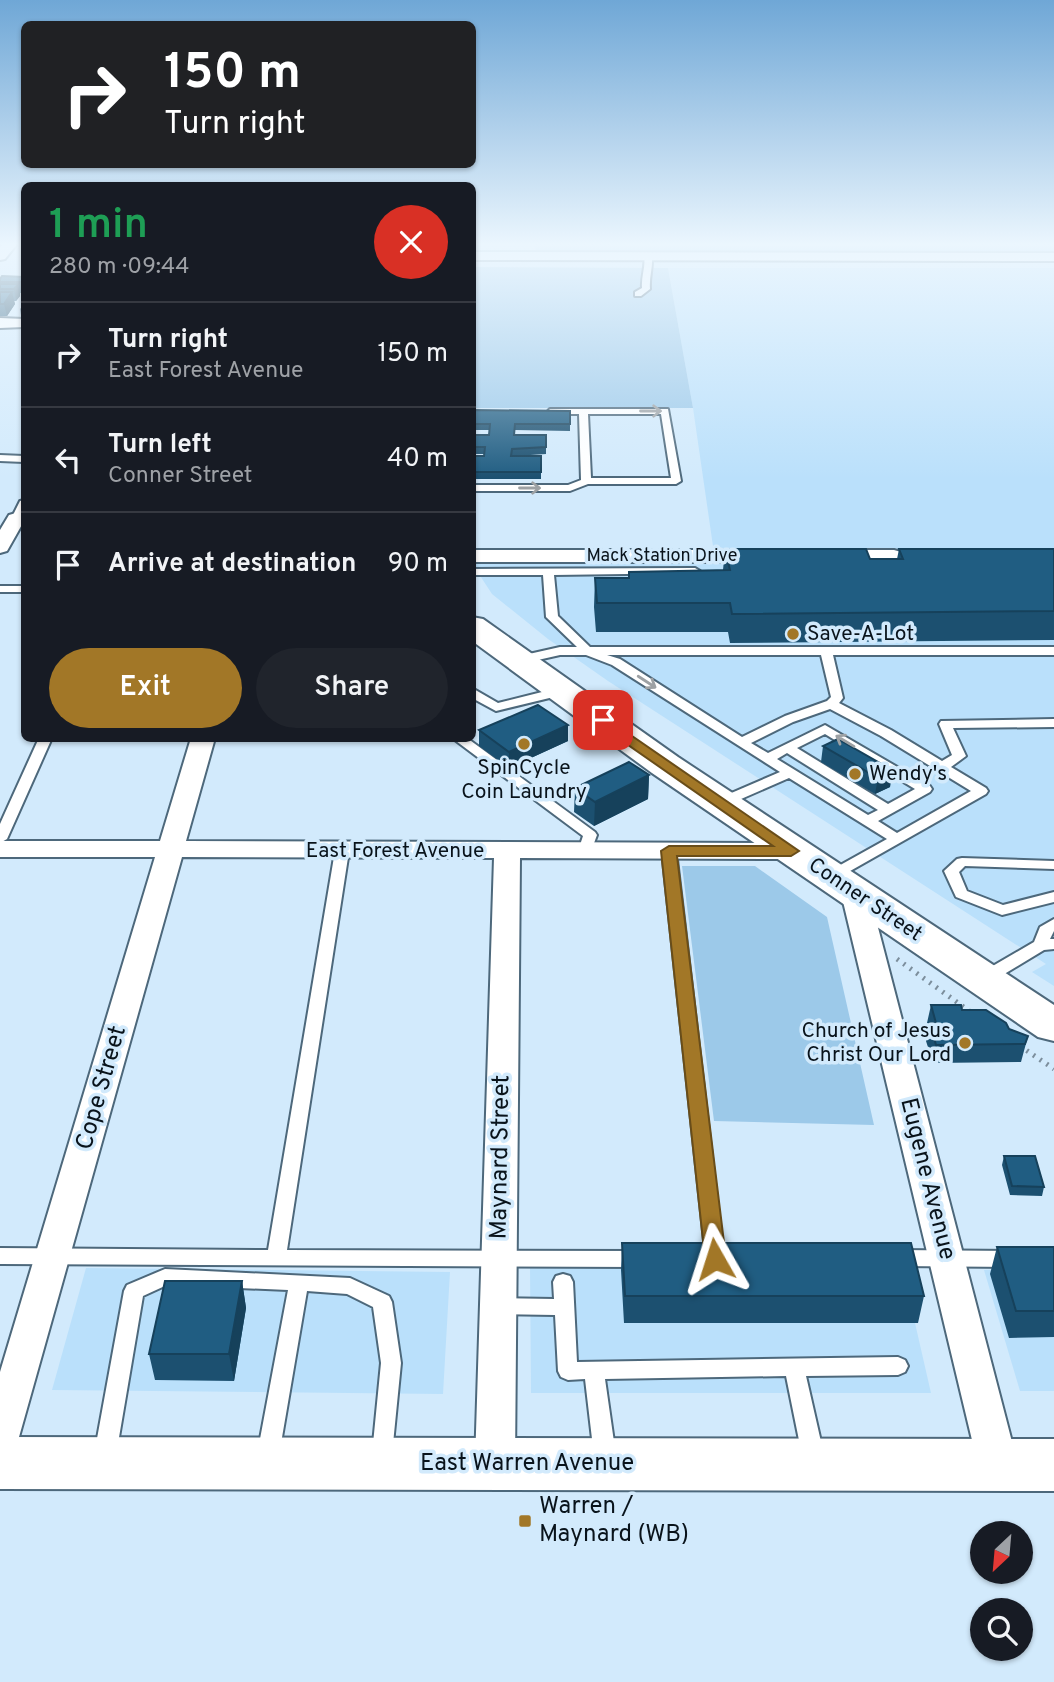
<!DOCTYPE html>
<html lang="en">
<head>
<meta charset="utf-8">
<style>
  body { margin:0; font-family:Overpass,sans-serif; background:#20242c; color:#f1f3f6; height:100vh; display:flex; flex-direction:column; font-size:26px; white-space:nowrap }
  * { box-sizing:border-box; margin:0 }
  p { font-size:23px; color:#9ea1a6 }
  .icon { flex:none; width:38px; height:38px; fill:none; stroke:currentColor; stroke-width:2; stroke-linecap:round; stroke-linejoin:round }
  .map { position:relative; flex:1; overflow:hidden }
  .panel { position:absolute; left:21px; top:182px; width:455px; height:560px; display:flex; flex-direction:column; background:#171b24; border-radius:10px; box-shadow:0 2px 5px #0004 }
  .panel>* { flex:none }
  .guide { position:absolute; left:21px; top:21px; width:455px; height:147px; border-radius:10px; box-shadow:0 2px 5px #0004; background:#202124; color:#fff; overflow:hidden }
  .needle { width:46px; rotate:206deg }
  .buttons { position:absolute; left:970px; top:1521px; display:grid; gap:14px }
  .buttons a { display:grid; place-items:center; width:63px; height:63px; border-radius:50%; background:#171b24; box-shadow:0 2px 5px #0004; font-size:35px }
  .pin { position:absolute; display:grid; place-items:center; width:60px; height:60px; color:#fff; margin:-30px; border-radius:14px; box-shadow:0 4px 10px #0006 }
  .me { position:absolute; width:77px; margin:-38px; rotate:354deg; stroke-linejoin:round; filter:drop-shadow(0 0 5px #0008) }
  .turn { display:flex; align-items:center; gap:24px; height:147px; padding:0 28px; font-size:32px }
  .turn .icon { width:91px; height:91px; stroke-width:2.5 }
  .turn b { display:block; font-size:49px; line-height:60px }
  .round { display:grid; place-items:center; flex:none; width:74px; height:74px; border-radius:37px; background:#20242c }
  .overview { display:flex; align-items:center; justify-content:space-between; height:119px; padding:0 28px }
  h1 { font-size:42px; font-weight:600; line-height:52px; color:#1e9e55 }
  .button { display:flex; gap:14px; margin-top:auto; padding:14px 28px }
  .button a { flex:1; height:80px; border-radius:42px; background:#a27727; color:#fff; font-size:28px; font-weight:600; line-height:80px; text-align:center }
  .button a+a { background:#20242c; color:#f1f3f6 }
  ul { padding:0; list-style:none }
  li { display:flex; align-items:center; gap:21px; height:105px; padding:0 28px; border-top:2px solid #363941 }
  li div { flex:1 }
  li b { display:block; font-size:26px }
  li em { font-style:normal }
  .map>svg:first-child { display:block }
  .built { fill:#bae0fb }
  .green { fill:#9cc9e9 }
  .lines { fill:none; stroke-linecap:round; stroke-linejoin:round }
  .lane-casing { stroke:#4d687b; stroke-width:4 }
  .street-casing { stroke:#4d687b; stroke-width:4 }
  .secondary-casing { stroke:#4d687b; stroke-width:4 }
  .path { stroke:#7c8e9c; stroke-width:5; stroke-dasharray:2 6; stroke-linecap:butt }
  .lane { fill:#fff; fill-rule:evenodd }
  .street { fill:#fff; fill-rule:evenodd }
  .secondary { fill:#fff; fill-rule:evenodd }
  .wall { fill:#1c5070 }
  .shaded-wall { fill:#16415b }
  .building { fill:#205d82; stroke:#16415b; stroke-width:2 }
  .oneway { stroke:#9da1a4 }
  .route { fill:#a27727; stroke:#694d19; stroke-width:2 }
  .poi-dot { fill:#a27727; stroke:#d2eafc; stroke-width:2.5 }
  .labels { text-anchor:middle; dominant-baseline:central; stroke-width:7; stroke-linejoin:round; paint-order:stroke }
  .far-street-label { font-size:18px; fill:#09131b; stroke:#d2eafc }
  .poi-label { font-size:21px; fill:#09131b; stroke:#d2eafc; text-anchor:start }
  .street-label { font-size:21px; fill:#09131b; stroke:#d2eafc }
  .near-street-label { font-size:24px; fill:#09131b; stroke:#d2eafc }
  .near-poi-label { font-size:24px; fill:#09131b; stroke:#d2eafc; text-anchor:start }
</style>
</head>
<body>
<div class="map">
<svg width="1054" height="1682" viewBox="0 0 1054 1682">
  <rect width="100%" height="100%" fill="#d2eafc"/>
  <path class="built" d="M668,268H1054V986L1032,972L1046,964L608,681L548,639L492,594L473,565L472,556L714,553L693,408Z
    M530,1266H902L931,1393H531Z
    M86,1268L450,1272L443,1394L52,1390Z
    M1054,1269V1391H1020L984,1270Z"/>
  <path class="green" d="M536,244L806,246L1054,244V251L535,252Z
    M473,267L668,268L693,408H473Z
    M682,866H755L827,917L874,1125L714,1121Z"/>
  <g class="lines">
    <g class="lane-casing">
      <path id="lane" d="M648,254L652,256C653,267 649,277 650,289L641,296H635V292L642,288C641,276 646,267 644,256Z
        M550,409H668L681,481L676,484H588L570,491H472V485H568L581,480L579,414H553L548,411ZM588,414H661L671,478H591Z
        M0,455L24,456V462L0,461Z
        M24,500C25,507 25,520 16,522L12,521L11,519L20,501Z
        M695,568L700,571L699,573L554,575L558,616L590,647H1054V655H833L843,698L839,703L891,730L942,761L952,755L939,724L941,721L1054,719V727L953,728L966,756L951,767L986,788L988,791L986,794L836,879H826L824,876L826,873L887,839L789,778L725,806H715L713,803L715,800L780,772L612,665L586,655H560L520,664L516,663V657L520,656L560,647H577L546,617L543,575H472V569ZM607,655H821L831,697L827,701L785,716L742,737L620,659ZM830,709L881,736L971,791L897,833L878,821L930,792L932,789L930,786L825,725L768,753L751,743L793,722ZM825,734L915,789L888,804L797,748ZM787,753L878,810L868,815L777,759Z
        M0,586H24V592H0Z
        M562,687L568,691L566,694L496,711L472,698V688L498,703Z
        M39,738H52L7,839L0,843V824Z
        M452,738H467L595,832L597,835L590,854L585,855L578,851L583,836Z
        M342,847L349,851L287,1250L639,1251L646,1254L648,1259L646,1264L639,1267L0,1264V1248L268,1250L335,851Z
        M669,847L676,851L724,1259L722,1264L715,1267L708,1264L706,1259L662,851Z
        M962,858L1054,861V869L965,866L959,872L967,891L1003,905L1054,892V902L1002,915L956,897L944,871L957,859Z
        M1054,919V931L1050,939H1054V949L1044,950L991,982H979L977,978L979,974L1034,942L1040,927Z
        M897,1250L1014,1251L1021,1254L1023,1259L1021,1264L1014,1267L897,1266L890,1263L888,1258L890,1253Z
        M165,1269L350,1278L389,1296L392,1302L401,1363L392,1454L389,1461L382,1463L375,1461L372,1454L381,1363L373,1307L347,1294L307,1291L279,1455L275,1462L268,1464L261,1462L257,1455L288,1290L167,1285L143,1296L116,1455L112,1462L105,1464L98,1462L94,1455L124,1291L127,1285Z
        M563,1274L570,1276L573,1282L577,1362L898,1357L905,1360L908,1366L905,1372L898,1375L806,1376L824,1455L820,1462L813,1464L806,1462L802,1455L786,1376L605,1379L616,1456L612,1463L605,1465L598,1463L594,1456L585,1379L568,1380L561,1377L558,1371L555,1315L499,1314L492,1312L489,1306L492,1300L499,1298L554,1299L553,1282L556,1276Z"/>
    </g>
    <g class="street-casing">
      <path id="street" d="M3,244H17L5,259L0,260V247Z
        M472,252L1054,253V261L472,260Z
        M0,318L24,319V327L0,328Z
        M16,513L23,515L24,521L7,551L0,553V530L9,515Z
        M472,550H758L765,552L768,556L765,560L758,562H472Z
        M835,550H894L901,552L904,556L901,560L894,562L828,560L825,556L828,552Z
        M191,738H215L186,841L791,843L800,845L804,851L800,857L791,859L520,858L515,1464L509,1477L495,1482L481,1477L475,1464L494,858L182,857L19,1437L14,1449L0,1454V1372L155,857H0V841H160Z
        M855,884L865,887L869,893L1018,1465L1012,1478L998,1483L984,1478L978,1465L841,893L845,887Z"/>
    </g>
    <g class="secondary-casing">
      <path id="secondary" d="M472,617L483,619L678,757L1054,1005V1041L1038,1037L652,773L472,641Z
        M0,1437L1054,1439V1491L0,1489Z"/>
    </g>
    <path class="path" d="M897,959L972,1013
      M1020,1046L1054,1069"/>
    <use href="#lane" class="lane"/>
    <use href="#street" class="street"/>
    <use href="#secondary" class="secondary"/>
  </g>
  <path class="wall" d="M24,277V293H20V296L16,301H14L15,304L7,316H0V279Z
    M24,304V315H21L20,309Z
    M472,410L570,411V431L515,430L514,435H546V454L515,456H541V479H472V456H484V454H472V435H489V430H472Z
    M725,549L870,559H897L899,549H1054V640L730,643L728,632H596L594,607L595,578H628L629,572L723,570Z
    M479,730L568,741L509,768L479,746Z
    M823,746L892,770L890,787L875,794L821,762Z
    M649,775L648,799L594,826L574,812L575,788Z
    M931,1005L962,1010L1028,1036L1021,1062L933,1063L926,1041L929,1027L927,1023Z
    M1004,1156L1044,1187L1042,1196L1010,1195L1002,1165Z
    M622,1243L924,1296L918,1323H624L621,1270Z
    M997,1247H1054V1337L1009,1338L990,1274Z
    M242,1281L246,1308L234,1381L155,1380L149,1354Z"/>
  <path class="shaded-wall" d="M24,278V293L22,282Z
    M18,284L20,296L16,301L14,289Z
    M12,292L15,304L7,316L4,304Z
    M568,725V741L509,768V752Z
    M892,770L890,787L875,794L878,778Z
    M649,775L648,799L594,826L595,802Z
    M242,1281L246,1308L234,1381L229,1354Z"/>
  <path class="building" d="M2,276L24,277V278L22,282H0V279Z
    M0,284H18L14,289H0Z
    M0,292H12L4,304H0Z
    M472,410L570,411V424H515L514,435H546V447L512,449L511,456H541V472H472V456H484L485,447H472V435H489L490,424H472Z
    M725,549H866L870,559H903L899,549H1054V611L732,614L730,603H597L595,578H629V572L730,570Z
    M538,705L568,725L509,752L479,730Z
    M838,739L892,770L878,778L823,746Z
    M629,762L649,775L595,802L575,788Z
    M931,1005H961L962,1010H986L1006,1023L1009,1029L1028,1036L1025,1044L936,1045L930,1023H936Z
    M1004,1156H1035L1044,1187L1012,1186Z
    M622,1243H911L924,1296H625Z
    M997,1247H1054V1311H1016Z
    M165,1281H242L229,1354H149Z"/>
  <defs><path id="oneway-shaft" d="M-6 0H5M1.5-3L5.5 0L1.5 3" fill="none" stroke-width="1.6" stroke-linecap="round" stroke-linejoin="round" transform="scale(1.75)"/></defs>
  <g class="oneway">
    <use href="#oneway-shaft" transform="translate(651 411)"/>
    <use href="#oneway-shaft" transform="translate(530 488)"/>
    <use href="#oneway-shaft" transform="translate(647 682) rotate(33)"/>
    <use href="#oneway-shaft" transform="translate(845 741) rotate(-149)"/>
  </g>
  <linearGradient id="sky" x2="0" y2="1"><stop stop-color="#6fa7d6"/><stop offset="0.51" stop-color="#ebf6fe"/><stop offset="1" stop-color="#ebf6fe" stop-opacity="0"/></linearGradient>
  <rect width="1054" height="479" fill="url(#sky)"/>
  <path class="route" d="M603,716L799,851L791,856H677L726,1259L723,1265L715,1267L708,1265L705,1259L661,851L669,846H773L598,724L596,720Z"/>
  <g class="poi-dot">
    <circle cx="793" cy="634" r="7"/>
    <circle cx="524" cy="744" r="7"/>
    <circle cx="855" cy="774" r="7"/>
    <circle cx="965" cy="1043" r="7"/>
    <rect x="518" y="1514" width="14" height="14" rx="3.5"/>
  </g>
  <g class="labels">
    <g class="far-street-label">
      <text x="662" y="556">Mack Station Drive</text>
    </g>
    <g class="poi-label">
      <text x="807" y="634">Save-A-Lot</text>
      <text x="524" y="768" text-anchor="middle">SpinCycle<tspan x="524" dy="24">Coin Laundry</tspan></text>
      <text x="869" y="774">Wendy's</text>
      <text x="951" y="1031" text-anchor="end">Church of Jesus<tspan x="951" dy="24">Christ Our Lord</tspan></text>
    </g>
    <g class="street-label">
      <text x="395" y="851">East Forest Avenue</text>
      <text transform="translate(865 900) rotate(34)">Conner Street</text>
    </g>
    <g class="near-street-label">
      <text transform="translate(102 1088) rotate(-74)">Cope Street</text>
      <text transform="translate(501 1157) rotate(-89)">Maynard Street</text>
      <text transform="translate(927 1179) rotate(76)">Eugene Avenue</text>
      <text x="527" y="1464">East Warren Avenue</text>
    </g>
    <g class="near-poi-label">
      <text x="539" y="1507">Warren /<tspan x="539" dy="28">Maynard (WB)</tspan></text>
    </g>
  </g>
</svg>
<div class="buttons">
<a><svg class="needle" viewBox="-14 -14 28 28"><path d="M0-13l5 13h-10z" fill="#e53935"/><path d="M0 13l5-13h-10z" fill="#9ea1a6"/></svg></a>
<a><svg class="icon" aria-label="search" viewBox="0 0 24 24"><circle cx="10" cy="10" r="6"/><path d="M15 15l6 6"/></svg></a>
</div>
<div class="pin" style="left:603px;top:720px;background:#d93025"><svg class="icon" aria-label="arrive" viewBox="0 0 24 24"><path d="M6 21V4h12l-3 4 3 4H6"/></svg></div>
<svg class="me" style="left:715px;top:1259px" viewBox="-20 -20 40 40"><path d="M0-17L14 15 0 8-14 15z" fill="#a27727" stroke="#fff" stroke-width="4"/></svg>
<div class="guide">
<div class="turn"><svg class="icon" aria-label="right" viewBox="0 0 24 24"><path d="M7 20v-9h11M14 6l5 5-5 5"/></svg><div><b>150 m</b>Turn right</div></div>
</div>
<section class="panel">
<div class="overview"><div><h1>1 min</h1><p>280 m · 09:44</p></div><a class="round" style="background:#d93025;color:#fff"><svg class="icon" aria-label="close" viewBox="0 0 24 24"><path d="M6 6l12 12M18 6L6 18"/></svg></a></div>
<ul>
<li><svg class="icon" aria-label="right" viewBox="0 0 24 24"><path d="M7 20v-9h11M14 6l5 5-5 5"/></svg><div><b>Turn right</b><p>East Forest Avenue</p></div><em>150 m</em></li>
<li><svg class="icon" aria-label="left" viewBox="0 0 24 24"><path d="M17 20v-9H6M10 6l-5 5 5 5"/></svg><div><b>Turn left</b><p>Conner Street</p></div><em>40 m</em></li>
<li><svg class="icon" aria-label="arrive" viewBox="0 0 24 24"><path d="M6 21V4h12l-3 4 3 4H6"/></svg><div><b>Arrive at destination</b></div><em>90 m</em></li>
</ul>
<div class="button"><a>Exit</a><a>Share</a></div>
</section>
</div>
</body>
</html>
